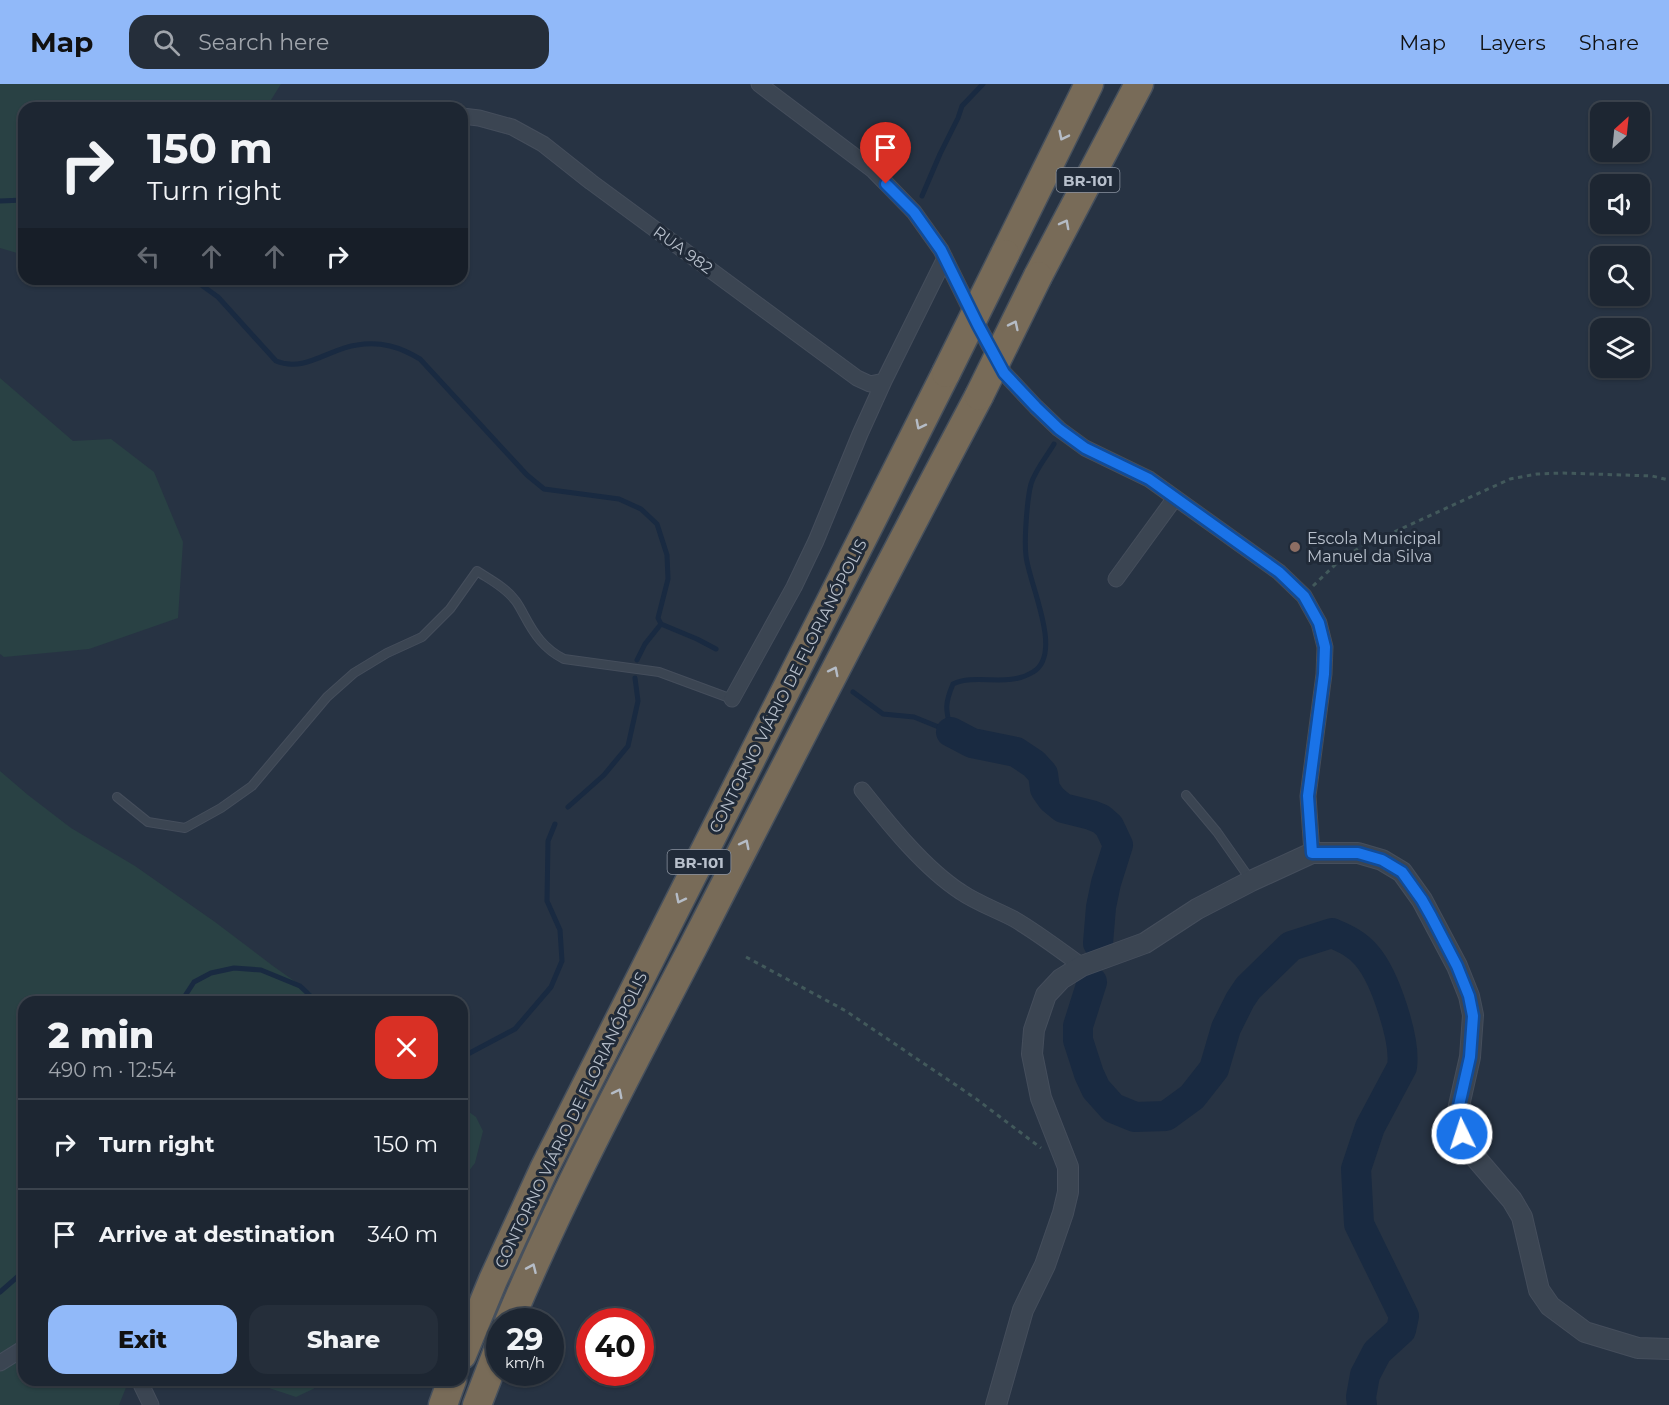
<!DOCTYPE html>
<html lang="en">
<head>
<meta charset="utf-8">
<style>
  body { margin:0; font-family:Montserrat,sans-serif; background:#252e3a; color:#f1f3f6; height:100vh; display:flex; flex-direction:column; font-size:22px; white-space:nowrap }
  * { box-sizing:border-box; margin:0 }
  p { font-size:20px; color:#a0a5ac }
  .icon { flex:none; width:33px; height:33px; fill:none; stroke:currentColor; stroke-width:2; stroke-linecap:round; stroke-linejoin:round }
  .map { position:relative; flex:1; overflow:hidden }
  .drawer { position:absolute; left:18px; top:912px; width:450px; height:390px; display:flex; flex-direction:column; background:#1d2632; border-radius:18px; box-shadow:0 2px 4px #0004,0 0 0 2px #3b434d }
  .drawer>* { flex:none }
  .hud { position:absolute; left:18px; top:18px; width:450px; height:183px; border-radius:18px; box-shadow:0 2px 4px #0004,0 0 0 2px #3b434d; background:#1d2632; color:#f1f3f6; overflow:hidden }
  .needle { width:39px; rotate:27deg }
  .tools { position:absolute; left:1590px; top:18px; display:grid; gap:12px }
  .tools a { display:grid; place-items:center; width:60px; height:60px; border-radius:12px; background:#1d2632; box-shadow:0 2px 4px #0004,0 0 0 2px #3b434d; font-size:30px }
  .speed { position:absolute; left:486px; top:1224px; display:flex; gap:12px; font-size:30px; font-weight:700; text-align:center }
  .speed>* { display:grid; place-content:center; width:78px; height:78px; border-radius:50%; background:#1d2632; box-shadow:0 2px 4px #0004,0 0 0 2px #3b434d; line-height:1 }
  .speed small { font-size:15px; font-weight:400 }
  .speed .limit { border:9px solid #d22; background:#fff; color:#111 }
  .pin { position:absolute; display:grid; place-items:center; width:51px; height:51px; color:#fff; margin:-62px -26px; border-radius:50% 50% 50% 0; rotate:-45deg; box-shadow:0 0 6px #0007 }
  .pin .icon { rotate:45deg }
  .me { position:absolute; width:66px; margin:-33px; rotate:356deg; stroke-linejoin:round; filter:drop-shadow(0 0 4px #0008) }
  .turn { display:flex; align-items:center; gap:21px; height:126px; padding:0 30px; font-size:27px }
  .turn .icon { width:78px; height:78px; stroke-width:2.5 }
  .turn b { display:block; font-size:42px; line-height:51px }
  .lanes { display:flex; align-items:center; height:57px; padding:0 30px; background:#0003; justify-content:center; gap:30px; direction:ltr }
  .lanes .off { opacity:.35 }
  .round { display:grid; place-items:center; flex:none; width:63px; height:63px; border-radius:18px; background:#252e3a }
  .head { display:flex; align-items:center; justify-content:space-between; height:102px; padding:0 30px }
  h1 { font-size:36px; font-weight:800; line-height:45px }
  .action { display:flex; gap:12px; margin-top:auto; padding:12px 30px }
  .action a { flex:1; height:69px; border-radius:18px; background:#91b9f9; color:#111; font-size:24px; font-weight:800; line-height:69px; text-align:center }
  .action a+a { background:#252e3a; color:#f1f3f6 }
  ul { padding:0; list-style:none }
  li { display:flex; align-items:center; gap:18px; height:90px; padding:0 30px; border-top:2px solid #3b434d }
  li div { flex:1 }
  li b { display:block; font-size:22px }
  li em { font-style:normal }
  header { display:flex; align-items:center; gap:36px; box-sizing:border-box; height:84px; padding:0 30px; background:#91b9f9; color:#111 }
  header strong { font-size:28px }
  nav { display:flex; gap:33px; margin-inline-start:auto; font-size:21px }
  .search { width:420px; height:54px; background:#252e3a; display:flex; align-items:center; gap:15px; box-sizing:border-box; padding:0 21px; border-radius:18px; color:#a0a5ac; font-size:22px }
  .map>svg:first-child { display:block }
  .green { fill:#294144 }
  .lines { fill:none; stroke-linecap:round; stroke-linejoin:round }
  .stream { stroke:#192a41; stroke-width:5 }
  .river { stroke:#192a41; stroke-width:30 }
  .service-casing { stroke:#454e5c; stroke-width:10 }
  .minor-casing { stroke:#454e5c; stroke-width:17 }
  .tertiary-casing { stroke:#454e5c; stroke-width:22 }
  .motorway-casing { stroke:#46505d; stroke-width:31 }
  .path { stroke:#42595b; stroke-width:3; stroke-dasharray:4.5 4.5; stroke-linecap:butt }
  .service { stroke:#3b4552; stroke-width:8 }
  .minor { stroke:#3b4552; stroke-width:15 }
  .tertiary { stroke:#3b4552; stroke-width:20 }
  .motorway { stroke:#786b58; stroke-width:28 }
  .motorway-bridge-casing { stroke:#46505d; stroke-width:31; stroke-linecap:butt }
  .motorway-bridge { stroke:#786b58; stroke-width:28 }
  .oneway { stroke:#b5bcc6 }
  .route-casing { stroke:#114b97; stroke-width:15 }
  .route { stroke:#1a73e8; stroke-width:10 }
  .education-dot { fill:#8d6e63; stroke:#202a38; stroke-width:2 }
  .labels { text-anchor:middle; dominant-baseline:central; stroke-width:6; stroke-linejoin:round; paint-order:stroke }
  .shield { fill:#202a38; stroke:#8a93a0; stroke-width:1.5 }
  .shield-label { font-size:15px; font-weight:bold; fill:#b8c0cc }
  .street-label { font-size:16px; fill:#b8c0cc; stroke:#202a38 }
  .poi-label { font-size:16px; fill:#b8c0cc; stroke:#202a38; text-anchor:start }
</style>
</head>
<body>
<header>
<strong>Map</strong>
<div class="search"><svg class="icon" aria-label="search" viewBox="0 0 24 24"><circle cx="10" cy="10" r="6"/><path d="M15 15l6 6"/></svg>Search here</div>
<nav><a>Map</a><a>Layers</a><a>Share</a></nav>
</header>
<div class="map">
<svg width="1669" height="1321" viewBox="0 0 1669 1321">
  <rect width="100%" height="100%" fill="#273343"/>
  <path class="green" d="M0,0H281L266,24H24V171L0,164Z
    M0,294L73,357L111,355L154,388L183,458L178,534L89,565L4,573L0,570Z
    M0,687L28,711L71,744L135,782L215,838L273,882L324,918H24V1296H129L119,1321H0Z
    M462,1023L476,1033L483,1047L475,1079L462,1096Z
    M245,1296H325L313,1305L296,1313Z"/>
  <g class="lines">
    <path class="stream" d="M922,112L940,70L958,34L962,22L983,0
      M0,117L24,116
      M193,195L218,213L276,277C305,289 330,264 357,261C381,257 400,263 420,275L527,391L544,405L619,415L641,425L657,440L667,471L668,495L658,534L661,540L697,555L716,565
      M637,576L645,560L661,540
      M853,608L883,630L914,633L951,648
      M951,648C946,626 944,621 953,600C977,589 1008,604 1033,588C1064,570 1029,500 1026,472C1024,457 1027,415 1031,400C1035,386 1047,372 1054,360
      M568,723L604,691L628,662L638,617L635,594
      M181,918L194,898L211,889L234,884L261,886L300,902L317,918
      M462,971H466L515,945L551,903L562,877L560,846L547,817L548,757L555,740
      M0,1208L24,1187"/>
    <path class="river" d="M951,648L972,659L1016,668L1034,680L1043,690L1045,705L1052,715L1063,724L1091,731L1101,735L1109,742L1118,761L1106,799L1101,823L1098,859
      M1092,898L1078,942V956L1089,990L1096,1005L1113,1024L1135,1033L1166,1032L1192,1013L1214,985L1226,944L1240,916L1248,904L1291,862L1332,849C1346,855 1357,860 1367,872C1385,893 1406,956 1402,983L1370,1043L1356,1085L1359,1140L1404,1232L1401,1246L1377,1268L1365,1291L1361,1313L1362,1321"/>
    <g class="service-casing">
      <path id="service" d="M1186,711L1217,748L1250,795
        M117,713L148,738L185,744L221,724L252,702L327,613L354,589L387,569L422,553L450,525L477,487C489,495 505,503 514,515C518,519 521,526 524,531C534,550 544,565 564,575L659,588L732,615"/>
    </g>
    <g class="minor-casing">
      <path id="minor" d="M759,0L873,86L914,128L941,166L978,241L1004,289L1036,323L1059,345L1085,364L1149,395L1279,488L1304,512L1319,539L1325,563L1324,590L1308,712L1312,769
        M462,32L479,34L512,43L543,60L591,98L857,294L870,300L884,297
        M1116,495L1175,414
        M732,615L794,503L816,457L860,350L884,297L945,174
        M862,706C889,740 924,784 961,808C977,819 997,826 1014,835C1038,849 1060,866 1082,882
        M0,1279L24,1264
        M139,1296L151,1321"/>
    </g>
    <g class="tertiary-casing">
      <path id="tertiary" d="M996,1321L1023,1226L1045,1181L1063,1129L1068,1108V1083L1041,1014L1032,970L1034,946L1046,911L1061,895L1082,882L1145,859L1197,825L1251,797L1312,769H1358L1382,776L1402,788L1422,816L1457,882L1469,912L1473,931L1470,973L1458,1026L1462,1050L1469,1066L1512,1116L1522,1133L1539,1206L1550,1222L1585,1248L1638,1264L1669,1265"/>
    </g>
    <g class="motorway-casing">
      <path id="motorway" d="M1005,170L1089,0
        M1038,192L1139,0
        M509,1238C563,1109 629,987 693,863C787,679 882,495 979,312
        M462,1271L493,1196L544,1085L946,289
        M443,1321L452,1296
        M477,1321L500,1261"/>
    </g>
    <path class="path" d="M1313,502L1338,478L1359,464L1510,395L1537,390L1563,389L1652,392L1669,396
      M746,873L846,927L975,1014L1041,1064"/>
    <use href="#service" class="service"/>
    <use href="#minor" class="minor"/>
    <use href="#tertiary" class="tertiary"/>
    <use href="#motorway" class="motorway"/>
    <g class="motorway-bridge-casing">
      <path id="motorway-bridge" d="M946,289L1005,170
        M979,312L1038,192"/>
    </g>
    <use href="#motorway-bridge" class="motorway-bridge"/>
  </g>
  <defs><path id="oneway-chevron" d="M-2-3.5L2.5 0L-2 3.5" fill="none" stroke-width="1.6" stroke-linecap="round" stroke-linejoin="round" transform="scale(1.5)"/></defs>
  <g class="oneway">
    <use href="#oneway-chevron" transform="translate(1063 52) rotate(116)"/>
    <use href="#oneway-chevron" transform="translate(1065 140) rotate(-62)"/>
    <use href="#oneway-chevron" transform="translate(1014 241) rotate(-64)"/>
    <use href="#oneway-chevron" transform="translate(920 341) rotate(117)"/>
    <use href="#oneway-chevron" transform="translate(834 587) rotate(-63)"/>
    <use href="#oneway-chevron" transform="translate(745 760) rotate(-63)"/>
    <use href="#oneway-chevron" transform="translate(680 815) rotate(117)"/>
    <use href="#oneway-chevron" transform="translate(618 1009) rotate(-63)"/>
    <use href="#oneway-chevron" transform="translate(532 1184) rotate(-66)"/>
  </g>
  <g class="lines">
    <g class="route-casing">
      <path id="route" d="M886,100L914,128L941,166L978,241L1004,289L1036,323L1059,345L1085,364L1149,395L1279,488L1304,512L1319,539L1325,563L1324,590L1308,712L1312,769H1358L1382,776L1402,788L1422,816L1431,832L1457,882L1469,912L1473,932L1470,973L1458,1026L1462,1050"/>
    </g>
    <use href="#route" class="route"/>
  </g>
  <circle class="education-dot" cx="1295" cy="463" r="6"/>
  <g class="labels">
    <g class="shield">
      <rect x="1056.5" y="84" width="63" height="24" rx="4.5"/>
      <rect x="667.5" y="766" width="63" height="24" rx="4.5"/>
    </g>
    <g class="shield-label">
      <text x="1088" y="96">BR-101</text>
      <text x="699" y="778">BR-101</text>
    </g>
    <g class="street-label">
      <text transform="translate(683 166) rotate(36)">RUA 982</text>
      <text transform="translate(788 602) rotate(-63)">CONTORNO VIÁRIO DE FLORIANÓPOLIS</text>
      <text transform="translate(571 1036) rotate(-64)">CONTORNO VIÁRIO DE FLORIANÓPOLIS</text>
    </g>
    <g class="poi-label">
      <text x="1307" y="454">Escola Municipal<tspan x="1307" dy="18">Manuel da Silva</tspan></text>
    </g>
  </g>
</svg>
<div class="tools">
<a><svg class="needle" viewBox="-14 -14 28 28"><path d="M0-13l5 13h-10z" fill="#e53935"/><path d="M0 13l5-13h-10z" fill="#a0a5ac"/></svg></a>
<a><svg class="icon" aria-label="sound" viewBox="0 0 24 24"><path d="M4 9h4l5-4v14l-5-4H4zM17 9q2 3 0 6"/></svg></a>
<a><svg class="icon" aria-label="search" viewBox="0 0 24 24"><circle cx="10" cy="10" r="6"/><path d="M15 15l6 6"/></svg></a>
<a><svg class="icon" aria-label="layers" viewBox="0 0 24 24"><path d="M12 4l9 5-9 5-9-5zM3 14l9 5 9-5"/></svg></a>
</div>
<div class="speed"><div>29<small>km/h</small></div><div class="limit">40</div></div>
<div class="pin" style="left:886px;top:100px;background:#d93025"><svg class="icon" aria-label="arrive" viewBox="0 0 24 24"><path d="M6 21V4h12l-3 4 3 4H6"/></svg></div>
<svg class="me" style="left:1462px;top:1050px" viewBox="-20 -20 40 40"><circle r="17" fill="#1a73e8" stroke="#fff" stroke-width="3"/><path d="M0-11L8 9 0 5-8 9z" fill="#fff"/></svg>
<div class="hud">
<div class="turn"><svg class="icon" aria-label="right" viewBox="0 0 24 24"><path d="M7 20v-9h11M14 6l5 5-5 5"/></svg><div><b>150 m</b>Turn right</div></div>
<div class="lanes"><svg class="icon off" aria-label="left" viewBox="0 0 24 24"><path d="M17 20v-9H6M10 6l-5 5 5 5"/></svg><svg class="icon off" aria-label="ahead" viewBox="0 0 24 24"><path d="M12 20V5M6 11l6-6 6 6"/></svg><svg class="icon off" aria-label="ahead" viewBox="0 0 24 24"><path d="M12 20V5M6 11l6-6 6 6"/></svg><svg class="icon" aria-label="right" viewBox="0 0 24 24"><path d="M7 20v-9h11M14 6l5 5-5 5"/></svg></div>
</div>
<section class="drawer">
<div class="head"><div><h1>2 min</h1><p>490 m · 12:54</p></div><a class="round" style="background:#d93025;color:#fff"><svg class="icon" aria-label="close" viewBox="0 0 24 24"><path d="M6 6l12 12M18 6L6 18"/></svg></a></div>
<ul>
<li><svg class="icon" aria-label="right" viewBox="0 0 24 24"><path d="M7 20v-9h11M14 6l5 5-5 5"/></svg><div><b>Turn right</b></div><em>150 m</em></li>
<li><svg class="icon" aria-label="arrive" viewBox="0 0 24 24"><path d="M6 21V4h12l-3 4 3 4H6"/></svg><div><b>Arrive at destination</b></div><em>340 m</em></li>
</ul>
<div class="action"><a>Exit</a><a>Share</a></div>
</section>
</div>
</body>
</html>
